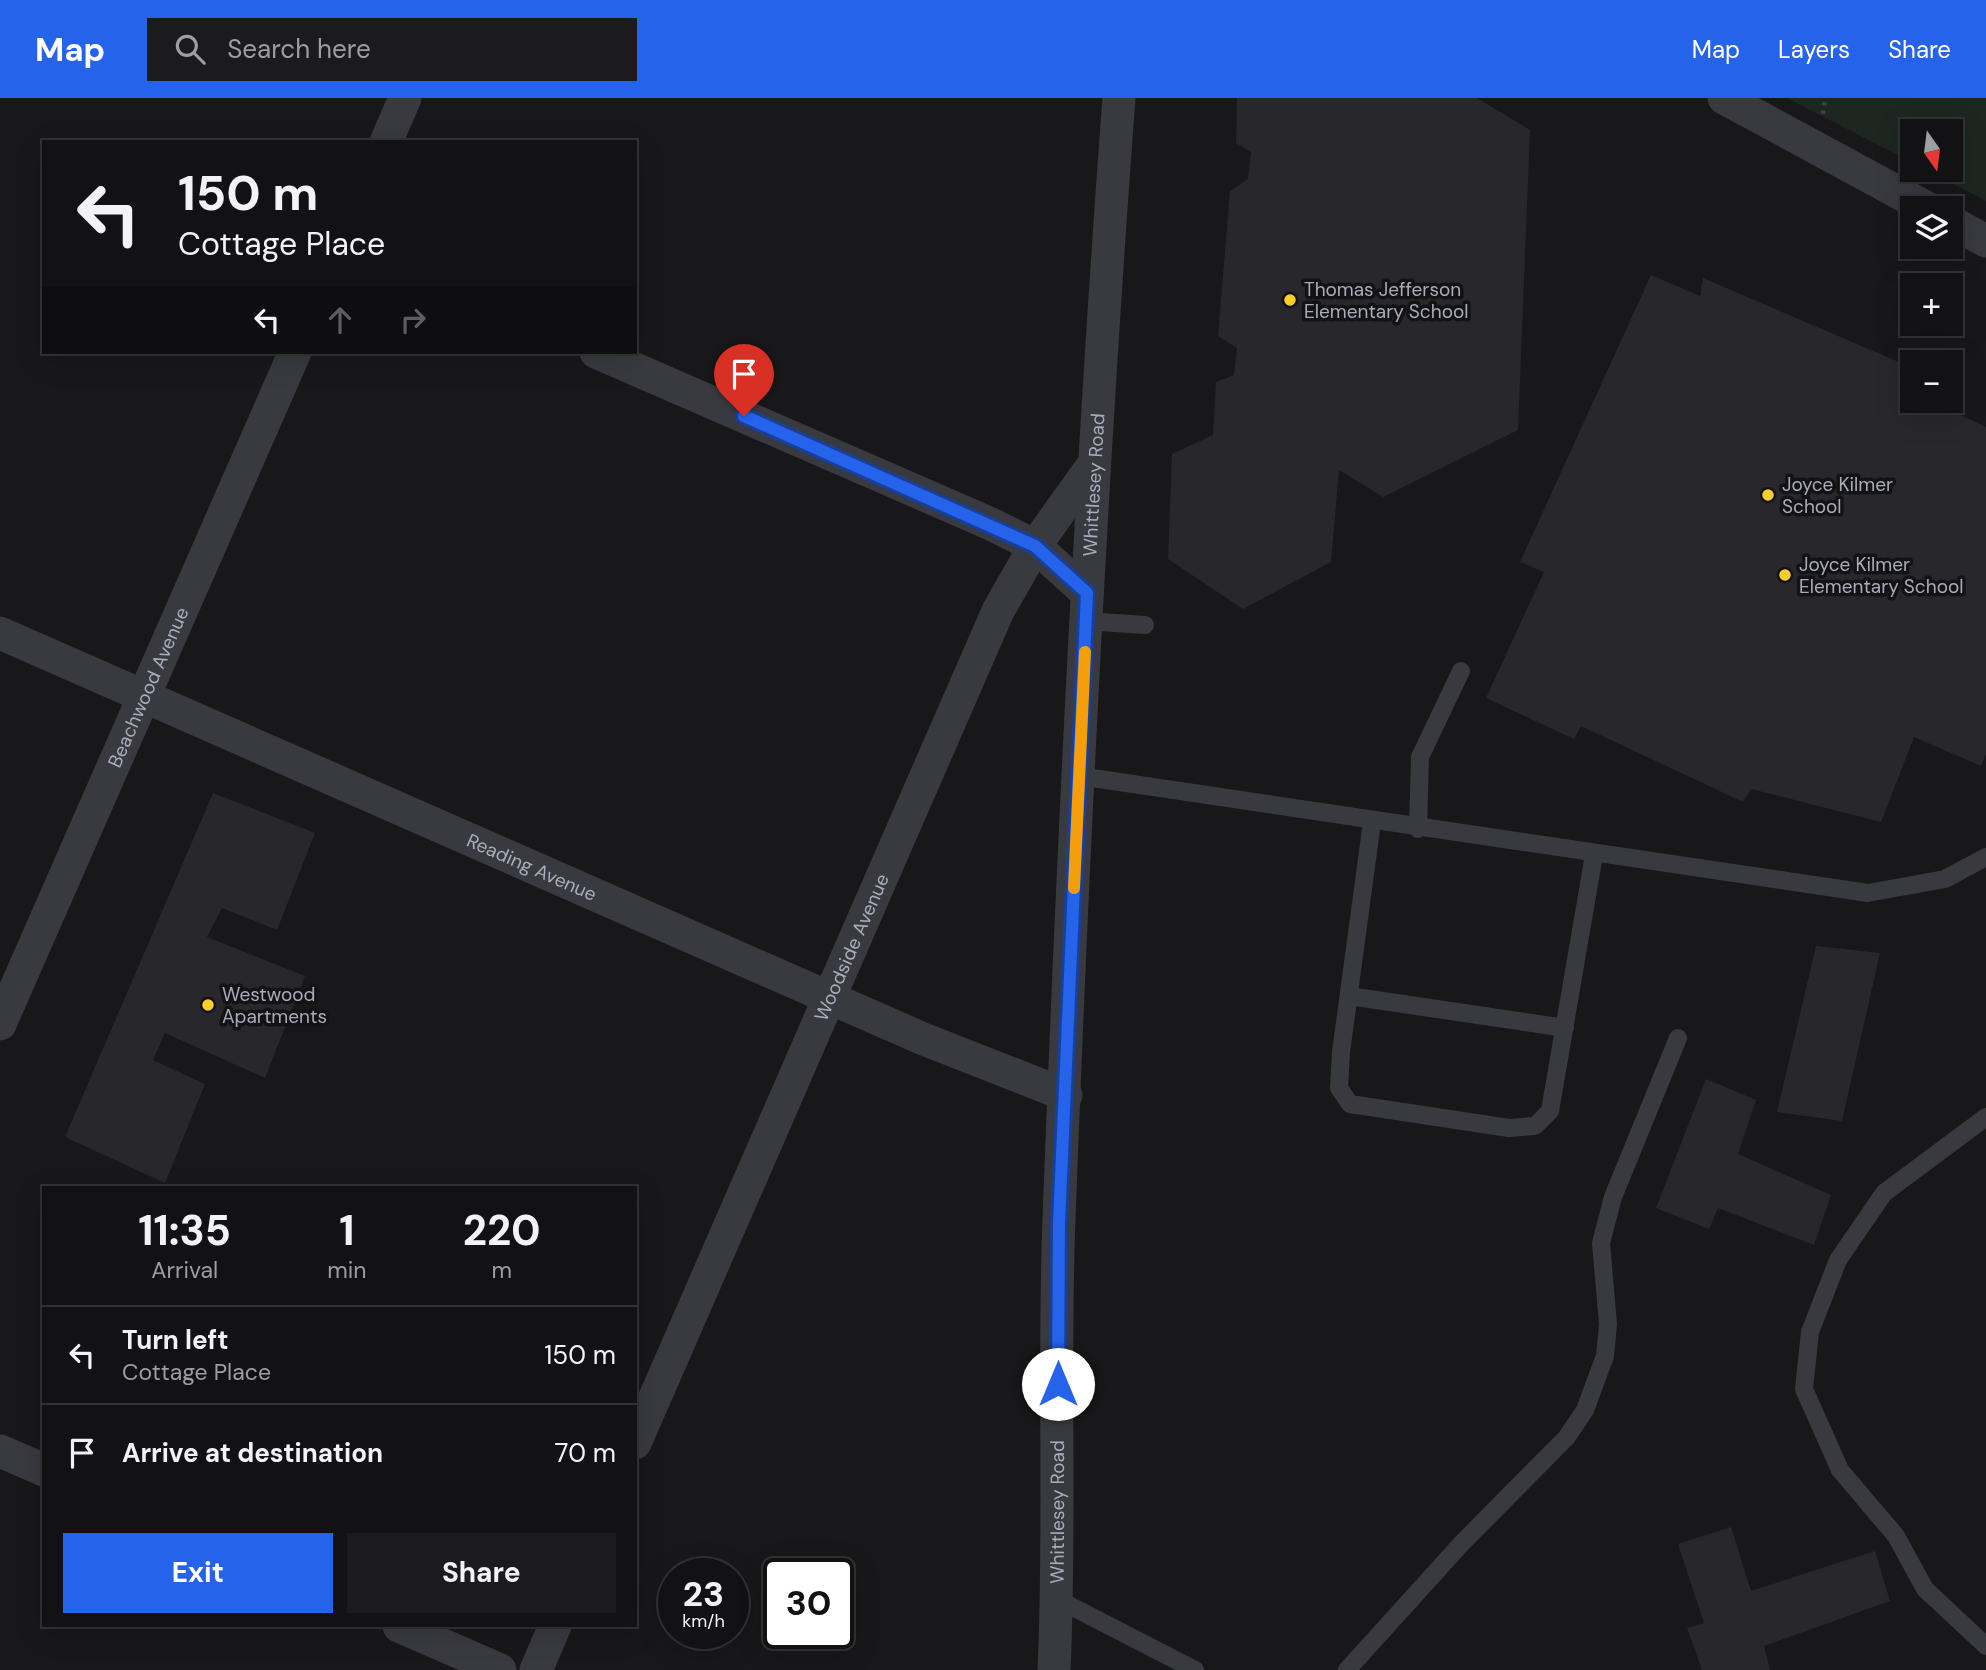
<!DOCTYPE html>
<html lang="en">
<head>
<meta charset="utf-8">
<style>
  body { margin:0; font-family:"DM Sans",sans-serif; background:#1b1b1d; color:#f1f3f6; height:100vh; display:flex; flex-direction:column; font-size:26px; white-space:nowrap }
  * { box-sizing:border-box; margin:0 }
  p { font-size:23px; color:#9c9ea0 }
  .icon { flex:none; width:38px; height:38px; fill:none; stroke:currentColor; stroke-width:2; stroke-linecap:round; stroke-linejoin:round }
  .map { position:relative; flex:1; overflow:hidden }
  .side { position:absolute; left:42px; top:1088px; width:595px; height:441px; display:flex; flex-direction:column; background:#121214; border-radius:0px; box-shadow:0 7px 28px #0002,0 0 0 2px #313234 }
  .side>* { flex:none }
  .banner { position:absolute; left:42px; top:42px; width:595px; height:214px; border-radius:0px; box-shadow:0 7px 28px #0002,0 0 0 2px #313234; background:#121214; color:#f1f3f6; overflow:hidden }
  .needle { width:46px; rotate:166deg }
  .tools { position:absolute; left:1900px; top:21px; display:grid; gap:14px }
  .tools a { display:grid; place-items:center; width:63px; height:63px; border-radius:0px; background:#121214; box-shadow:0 7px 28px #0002,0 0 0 2px #313234; font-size:35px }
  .speed { position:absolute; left:658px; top:1460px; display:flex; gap:14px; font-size:35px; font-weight:700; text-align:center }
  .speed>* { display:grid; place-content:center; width:91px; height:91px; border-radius:50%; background:#121214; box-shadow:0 7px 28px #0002,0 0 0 2px #313234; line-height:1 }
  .speed small { font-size:18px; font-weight:400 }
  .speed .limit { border:4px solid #111; border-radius:10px; background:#fff; color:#111 }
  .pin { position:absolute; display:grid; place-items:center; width:60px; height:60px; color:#fff; margin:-72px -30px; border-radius:50% 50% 50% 0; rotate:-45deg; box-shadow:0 0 7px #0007 }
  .pin .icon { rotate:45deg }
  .me { position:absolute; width:77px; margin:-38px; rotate:0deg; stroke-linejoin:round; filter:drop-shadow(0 0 5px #0008) }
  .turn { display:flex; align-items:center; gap:24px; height:147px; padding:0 21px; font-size:32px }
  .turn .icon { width:91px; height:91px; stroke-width:2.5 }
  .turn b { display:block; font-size:49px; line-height:60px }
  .lanes { display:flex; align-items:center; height:66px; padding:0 21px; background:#0003; justify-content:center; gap:35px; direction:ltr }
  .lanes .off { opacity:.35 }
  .eta { display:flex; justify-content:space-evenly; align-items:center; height:119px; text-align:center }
  .eta b { font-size:42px; font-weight:700; line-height:49px }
  .cta { display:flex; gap:14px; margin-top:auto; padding:14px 21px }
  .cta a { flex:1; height:80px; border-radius:0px; background:#2563eb; color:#fff; font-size:28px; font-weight:700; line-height:80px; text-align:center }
  .cta a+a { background:#1b1b1d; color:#f1f3f6 }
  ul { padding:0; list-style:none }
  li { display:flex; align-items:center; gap:21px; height:98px; padding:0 21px; border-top:2px solid #313234 }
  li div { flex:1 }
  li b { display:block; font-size:26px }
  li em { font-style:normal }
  header { display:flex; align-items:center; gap:42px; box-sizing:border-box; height:98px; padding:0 35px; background:#2563eb; color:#fff }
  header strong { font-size:33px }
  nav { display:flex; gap:38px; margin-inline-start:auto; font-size:24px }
  .search { width:490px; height:63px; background:#1b1b1d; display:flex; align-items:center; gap:18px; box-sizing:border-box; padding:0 24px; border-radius:0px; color:#9c9ea0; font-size:26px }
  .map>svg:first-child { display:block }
  .green { fill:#1d2620 }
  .building { fill:#28282c }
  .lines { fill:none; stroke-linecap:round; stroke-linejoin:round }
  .path { stroke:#3f4047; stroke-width:4.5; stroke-dasharray:3.5 5; stroke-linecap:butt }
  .lane { stroke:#393940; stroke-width:18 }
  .street { stroke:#393940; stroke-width:33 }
  .route-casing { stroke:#184099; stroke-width:18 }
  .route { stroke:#2563eb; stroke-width:12 }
  .slow { stroke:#f59e0b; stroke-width:12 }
  .poi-dot { fill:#ffce2b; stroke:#131316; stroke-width:2.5 }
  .labels { text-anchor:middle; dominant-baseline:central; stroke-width:7; stroke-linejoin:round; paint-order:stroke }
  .poi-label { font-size:19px; fill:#a9adbb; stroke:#131316; text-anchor:start }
  .street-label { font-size:19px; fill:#a9adbb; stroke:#131316 }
</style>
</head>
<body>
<header>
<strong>Map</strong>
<div class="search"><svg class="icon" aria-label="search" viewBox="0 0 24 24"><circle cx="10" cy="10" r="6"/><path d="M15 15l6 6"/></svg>Search here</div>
<nav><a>Map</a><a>Layers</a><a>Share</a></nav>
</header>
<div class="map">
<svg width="1986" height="1572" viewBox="0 0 1986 1572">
  <rect width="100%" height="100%" fill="#18181a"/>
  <path class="green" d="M1787,0H1986V103L1926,72H1951V33H1913V65Z"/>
  <path class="building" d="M1237,0H1477L1530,32L1518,332L1383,399L1339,372L1331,464L1243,511L1168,461L1172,356L1213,337L1216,284L1234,277L1237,250L1218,238L1230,93L1248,81L1251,54L1236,45Z
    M1651,177L1700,198L1703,180L1913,270V303H1951V286L1965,292L1954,314L1986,329V656L1981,668L1914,639L1881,724L1751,691L1743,704L1581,628L1574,641L1486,600L1544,474L1520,464Z
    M213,695L315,735L277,832L222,810L207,839L305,878L265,980L165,935L153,962L205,986L165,1085L65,1039Z
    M1816,848L1880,855L1842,1023L1777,1014Z
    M1706,981L1756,1002L1738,1056L1831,1097L1814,1147L1718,1110L1709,1131L1656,1110Z
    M1731,1429L1751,1493L1875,1453L1890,1503L1764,1548L1770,1572H1702L1687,1530L1704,1525L1678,1446Z"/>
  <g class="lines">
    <path class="path" d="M1823,16L1825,0"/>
    <path class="lane" d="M1086,523L1145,527
      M1079,678L1868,795L1945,781L1986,759
      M1372,724L1341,954L1339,990L1350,1006L1509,1030L1535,1028L1550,1013L1594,757
      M1418,731L1420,659L1461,573
      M1349,898L1565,930
      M1986,1019L1884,1095L1838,1162L1810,1234L1804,1291L1840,1372L1896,1438L1925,1491L1986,1548
      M1057,1501L1195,1572
      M1347,1572L1462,1445L1567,1339L1585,1312L1605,1258L1608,1226L1601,1145L1613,1099L1678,940"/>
    <g class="street">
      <path d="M1724,0L1927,110"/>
      <path d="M386,44L405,0"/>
      <path d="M1951,124L1986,143"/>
      <path d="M596,254L991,426L1035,448L1087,495"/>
      <path id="s1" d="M0,535L921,940L1066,997"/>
      <path id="s2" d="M0,926L295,254"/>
      <path id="s3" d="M635,1345L998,513L1035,448L1093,367"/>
      <path d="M0,1353L44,1372"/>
      <path d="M399,1528L500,1572"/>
      <path d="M536,1572L555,1528"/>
      <path id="s4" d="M1054,1572C1061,1422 1053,1271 1059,1121C1073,747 1091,373 1119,0"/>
    </g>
  </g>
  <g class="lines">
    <g class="route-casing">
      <path id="route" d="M744,318L1035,448L1087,495L1059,1125L1058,1286"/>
    </g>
    <use href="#route" class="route"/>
    <path class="slow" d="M1074,790L1085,554"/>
  </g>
  <g class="poi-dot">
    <circle cx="1290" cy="202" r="7"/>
    <circle cx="1768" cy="397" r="7"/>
    <circle cx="1785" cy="477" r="7"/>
    <circle cx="208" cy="907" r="7"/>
  </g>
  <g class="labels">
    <g class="poi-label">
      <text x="1304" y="191">Thomas Jefferson<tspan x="1304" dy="22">Elementary School</tspan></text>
      <text x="1782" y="386">Joyce Kilmer<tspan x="1782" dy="22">School</tspan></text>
      <text x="1799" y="466">Joyce Kilmer<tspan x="1799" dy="22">Elementary School</tspan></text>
      <text x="222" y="896">Westwood<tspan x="222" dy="22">Apartments</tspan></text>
    </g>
    <g class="street-label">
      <text stroke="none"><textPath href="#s4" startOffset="1186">Whittlesey Road</textPath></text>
      <text stroke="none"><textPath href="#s2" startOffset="368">Beachwood Avenue</textPath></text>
      <text stroke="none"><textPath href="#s1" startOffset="581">Reading Avenue</textPath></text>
      <text stroke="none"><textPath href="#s3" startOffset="541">Woodside Avenue</textPath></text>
      <text stroke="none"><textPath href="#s4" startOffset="158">Whittlesey Road</textPath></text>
    </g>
  </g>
</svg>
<div class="tools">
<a><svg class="needle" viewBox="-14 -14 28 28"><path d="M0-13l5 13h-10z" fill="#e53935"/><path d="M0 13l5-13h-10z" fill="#9c9ea0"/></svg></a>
<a><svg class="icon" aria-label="layers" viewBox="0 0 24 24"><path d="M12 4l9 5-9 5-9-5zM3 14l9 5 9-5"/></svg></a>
<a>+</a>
<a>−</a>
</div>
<div class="speed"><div>23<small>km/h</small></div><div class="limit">30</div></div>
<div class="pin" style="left:744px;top:318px;background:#d93025"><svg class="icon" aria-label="arrive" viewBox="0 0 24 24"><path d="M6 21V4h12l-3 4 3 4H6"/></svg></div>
<svg class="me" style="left:1058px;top:1286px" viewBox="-20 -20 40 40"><circle r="19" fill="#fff"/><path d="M0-13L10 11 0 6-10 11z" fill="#2563eb"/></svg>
<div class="banner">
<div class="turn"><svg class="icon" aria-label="left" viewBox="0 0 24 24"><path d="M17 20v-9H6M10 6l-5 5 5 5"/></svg><div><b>150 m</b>Cottage Place</div></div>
<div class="lanes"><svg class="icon" aria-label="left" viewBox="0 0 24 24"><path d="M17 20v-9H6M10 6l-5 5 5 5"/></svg><svg class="icon off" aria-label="ahead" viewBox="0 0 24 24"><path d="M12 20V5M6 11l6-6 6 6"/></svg><svg class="icon off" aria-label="right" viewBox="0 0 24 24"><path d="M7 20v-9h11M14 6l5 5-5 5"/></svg></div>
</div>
<section class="side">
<div class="eta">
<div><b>11:35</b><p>Arrival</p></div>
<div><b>1</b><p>min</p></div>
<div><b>220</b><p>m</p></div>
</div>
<ul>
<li><svg class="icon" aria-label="left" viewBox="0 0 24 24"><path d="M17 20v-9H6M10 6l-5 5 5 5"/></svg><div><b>Turn left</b><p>Cottage Place</p></div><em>150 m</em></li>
<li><svg class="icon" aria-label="arrive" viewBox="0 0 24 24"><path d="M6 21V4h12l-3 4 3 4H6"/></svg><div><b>Arrive at destination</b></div><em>70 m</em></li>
</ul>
<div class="cta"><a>Exit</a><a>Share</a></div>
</section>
</div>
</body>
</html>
